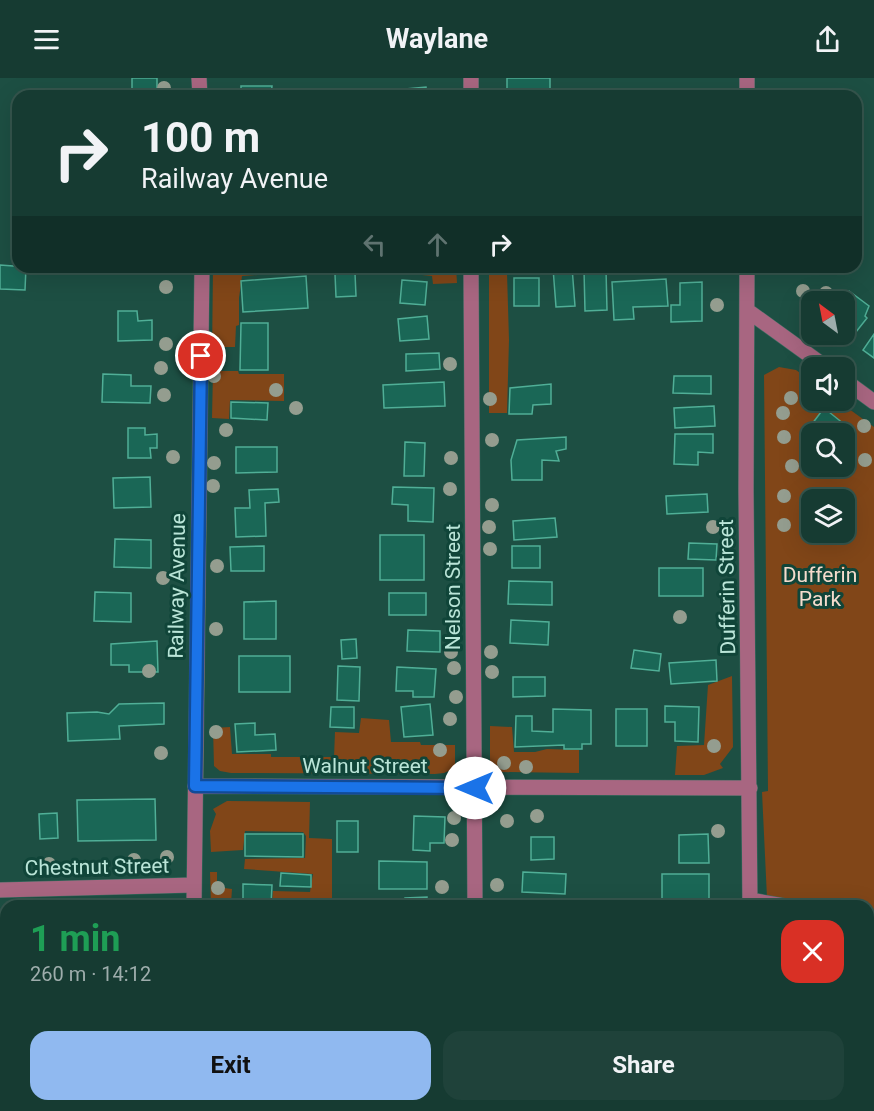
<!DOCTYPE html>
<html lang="en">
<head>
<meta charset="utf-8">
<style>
  body { margin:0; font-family:Roboto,sans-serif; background:#1f423a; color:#f1f3f6; height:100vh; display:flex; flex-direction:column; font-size:22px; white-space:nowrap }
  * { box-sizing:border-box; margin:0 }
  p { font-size:20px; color:#9eadac }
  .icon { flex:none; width:33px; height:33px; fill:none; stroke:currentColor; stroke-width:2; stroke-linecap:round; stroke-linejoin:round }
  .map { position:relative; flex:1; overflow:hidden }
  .sheet { position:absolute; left:0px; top:822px; width:874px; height:212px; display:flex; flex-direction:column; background:#163b32; border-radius:18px 18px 0 0; box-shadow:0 6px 24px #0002,0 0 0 2px #35554d }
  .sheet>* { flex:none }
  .top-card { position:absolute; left:12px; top:12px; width:850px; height:183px; border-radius:18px; box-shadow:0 6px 24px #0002,0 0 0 2px #35554d; background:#163b32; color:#f1f3f6; overflow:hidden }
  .needle { width:39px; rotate:328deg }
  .controls { position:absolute; left:801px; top:213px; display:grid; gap:12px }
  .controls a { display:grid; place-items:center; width:54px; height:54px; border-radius:12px; background:#163b32; box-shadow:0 6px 24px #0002,0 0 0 2px #35554d; font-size:30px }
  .pin { position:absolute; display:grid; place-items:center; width:51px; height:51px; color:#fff; margin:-26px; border:3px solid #fff; border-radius:50%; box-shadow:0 2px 6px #0007 }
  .me { position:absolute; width:66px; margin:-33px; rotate:270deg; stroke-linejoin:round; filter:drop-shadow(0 0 4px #0008) }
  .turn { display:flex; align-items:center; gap:21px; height:126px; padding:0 30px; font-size:27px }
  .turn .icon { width:78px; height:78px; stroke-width:2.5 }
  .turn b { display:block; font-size:42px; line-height:51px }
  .lanes { display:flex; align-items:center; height:57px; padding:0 30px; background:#0003; justify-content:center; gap:30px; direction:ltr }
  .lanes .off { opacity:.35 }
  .round { display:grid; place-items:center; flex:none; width:63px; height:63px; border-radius:18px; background:#1f423a }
  .overview { display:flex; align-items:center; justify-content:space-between; height:102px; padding:0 30px }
  h1 { font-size:36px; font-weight:700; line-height:45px; color:#1e9e55 }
  .cta { display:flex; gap:12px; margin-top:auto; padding:12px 30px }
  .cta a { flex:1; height:69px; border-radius:18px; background:#90b9f0; color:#111; font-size:24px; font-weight:700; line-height:69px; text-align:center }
  .cta a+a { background:#1f423a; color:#f1f3f6 }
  header { display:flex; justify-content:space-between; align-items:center; height:78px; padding:0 30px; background:#163b32; font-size:27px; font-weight:700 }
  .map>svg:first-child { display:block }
  .green { fill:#814618; fill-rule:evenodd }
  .building { fill:#1a6756; stroke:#50af97; stroke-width:1.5 }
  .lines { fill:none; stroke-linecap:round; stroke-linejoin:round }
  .minor-casing { stroke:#3c6d61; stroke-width:16 }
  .minor { stroke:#a86681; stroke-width:15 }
  .tree { fill:#949d8f }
  .route-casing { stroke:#114b97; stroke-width:15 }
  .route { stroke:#1a73e8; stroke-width:10 }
  .labels { text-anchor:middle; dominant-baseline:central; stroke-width:6; stroke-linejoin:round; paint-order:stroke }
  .park-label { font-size:21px; fill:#f5dccd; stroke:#104539 }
  .street-label { font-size:21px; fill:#bae5d8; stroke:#104539 }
</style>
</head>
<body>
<header><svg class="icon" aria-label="menu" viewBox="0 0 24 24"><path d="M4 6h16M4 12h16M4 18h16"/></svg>Waylane<svg class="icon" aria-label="share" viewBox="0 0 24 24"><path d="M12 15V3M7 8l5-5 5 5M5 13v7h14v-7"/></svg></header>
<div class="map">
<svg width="874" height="1033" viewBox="0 0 874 1033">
  <rect width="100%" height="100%" fill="#1d4f43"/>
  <path class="green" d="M213,189H277L273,196L242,198L239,220V247L236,248L235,269H223V278L212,277Z
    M422,189H456L457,205L433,206L432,198L422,197Z
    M489,189H547V196L507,195L509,262L507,335H489Z
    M779,289L796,292L811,303L812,322L838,323L874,349V923H869L868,828H769L767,820L762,714L768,713L764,297ZM812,356H844V388H812ZM812,422H844V454H812Z
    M213,293H238L239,296H284V323L230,322L229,341L212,340Z
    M732,598L733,669L720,686L723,690L704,697H675L677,668L704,667L708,607Z
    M361,640L389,642L391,664H420L421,667H455V690L444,695L435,696L231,695L220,693L214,688L213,650L230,649L232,676H271V679H334L335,654L359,655Z
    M490,648L512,649L514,674H535L547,671L579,672V695L498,694L490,687Z
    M227,723L310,724L309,760L332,761V828H281V826L272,825L273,813L310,814L313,796L244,791L245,781L305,780L306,758L303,754L245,753L243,772L211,774L210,753L216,736L213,731Z
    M210,794H217V809L232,811L231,826L241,828H211Z"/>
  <path class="building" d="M132,0H157V18H132Z
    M507,0H550V12L507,14Z
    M241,8H272L271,18H241Z
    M426,9L427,18H396L395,12Z
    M819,12V18H785V13Z
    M0,187L26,189L25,212L0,211Z
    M98,189H155V195L98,194Z
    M572,189L575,228L556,229L553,190Z
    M606,191L607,232L585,233L584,192Z
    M355,195L356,218L336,219L335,196Z
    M306,198L308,230L243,234L241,203Z
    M514,200H539V228H514Z
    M666,201L668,228L633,229L634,241L614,242L612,204Z
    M402,202L427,204L425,227L400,225Z
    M702,204V243L671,244V227H680V205Z
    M849,213L869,228L865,238L867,240L856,254L844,245V224H841Z
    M118,233H137L138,243L152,242V262L118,263Z
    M427,238L429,261L400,263L398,241Z
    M241,245H268V292H240Z
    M874,256V280L863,272Z
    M439,275L440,291L406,293V276Z
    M103,296L131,297V308H151L150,325L102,324Z
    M674,298H711V316L673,315Z
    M444,304L445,328L384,330L383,307Z
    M551,306V326L533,327L532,336H509L510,310Z
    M231,324L268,325L267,342L231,340Z
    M714,328L715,348L675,350L674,330Z
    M824,330L854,354L844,366V356H824L812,346Z
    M128,350H145V357L157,356V370H150L151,380H128Z
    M675,356H713V375L698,374V387L674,386Z
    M566,359V371L556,373L559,383L542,382V402H512L511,382L517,362Z
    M405,364L425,365L424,398H404Z
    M236,369H277V394L236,395Z
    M150,399L151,429L114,430L113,400Z
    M393,409L434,410L433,444L408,443V427L392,426Z
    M278,411L279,424L265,425L266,458L236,459L235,430H250L249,412Z
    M707,416L708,434L667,436L666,418Z
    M555,440L557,459L514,462L513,443Z
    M380,457H424V502H380Z
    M115,461L151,462V490L114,489Z
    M689,465L717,466L716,482L688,481Z
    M264,468V493H231L230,469Z
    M512,468H540V490H512Z
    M659,490H703V518H659Z
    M509,503L552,504V527L508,526Z
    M95,514L131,515V544L94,543Z
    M389,515H426V537H389Z
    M276,523V561H244V524Z
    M511,542L549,544L548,567L510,565Z
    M408,552L440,553V574L407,573Z
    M356,561L357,580L342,581L341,562Z
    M157,563L158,594H129V587H111V566Z
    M634,572L661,576L659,593L631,590Z
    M239,578H290V614H239Z
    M716,582L717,603L671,606L669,585Z
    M338,588L360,589L359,623L337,622Z
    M397,589L436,591L434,619H413V613H396Z
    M513,599H545V618L513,619Z
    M164,625V646L119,648L120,661L68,663L67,635L97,634L109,636L119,626Z
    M430,626L433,657L404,659L401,629Z
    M665,628L699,629L698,664L675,663V644H665Z
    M331,629H354V650L330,649Z
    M553,631L591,632V666H582V671H564V667L515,669L516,638H532V653L553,654Z
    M616,631H647V668H616Z
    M255,645V657L275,656L276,672L237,674L235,646Z
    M155,721L156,762L78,763L77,722Z
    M57,735L58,760L40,761L39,736Z
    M414,738L445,739L444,765H430V773L413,772Z
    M337,743H358V774H337Z
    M245,756H303V779L245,778Z
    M708,756L709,785H679V757Z
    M531,759H554V781L531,782Z
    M379,783L427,784V811H379Z
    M523,794L566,796L565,816L522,814Z
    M281,795L311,797V809L280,808Z
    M662,796H709V828H662Z
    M243,806L272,807L271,828H276H243Z
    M427,819V828H405V820Z
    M0,850H6V880H0Z
    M6,903V938H0V904Z
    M0,962H6V995H0Z
    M0,1017H6V1028H10V1033H0Z
    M125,1028H152V1033H125Z
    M295,1028H331L329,1033H295Z
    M386,1028H414V1033H386Z
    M526,1028H549V1033H525Z
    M666,1028H706V1033H666Z
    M822,1028H848V1033H823Z"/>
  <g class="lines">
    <g class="minor-casing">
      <path id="minor" d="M199,0L200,18
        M747,0V18
        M471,18V0
        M471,189L475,828
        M747,189L746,412L750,828
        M748,233L827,290
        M844,302L874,324
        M195,708L750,710
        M0,812L194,807
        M750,822L784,828
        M194,828L202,189
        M868,844L874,845
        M194,1033V1028
        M475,1033V1028
        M750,1033V1028"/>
    </g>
    <use href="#minor" class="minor"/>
  </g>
  <g class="tree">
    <circle cx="164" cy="10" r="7"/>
    <circle cx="166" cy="209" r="7"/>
    <circle cx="803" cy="213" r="7"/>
    <circle cx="826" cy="215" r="7"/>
    <circle cx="717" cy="227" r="7"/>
    <circle cx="166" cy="266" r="7"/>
    <circle cx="450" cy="286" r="7"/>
    <circle cx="161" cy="290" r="7"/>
    <circle cx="214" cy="298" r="7"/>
    <circle cx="276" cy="312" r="7"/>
    <circle cx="164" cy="317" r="7"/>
    <circle cx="791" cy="320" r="7"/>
    <circle cx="490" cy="321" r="7"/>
    <circle cx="296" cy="330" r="7"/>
    <circle cx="783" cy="335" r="7"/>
    <circle cx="864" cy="348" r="7"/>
    <circle cx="226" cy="352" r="7"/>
    <circle cx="784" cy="359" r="7"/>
    <circle cx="492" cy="362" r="7"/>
    <circle cx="173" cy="379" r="7"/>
    <circle cx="451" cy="380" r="7"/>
    <circle cx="865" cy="382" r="7"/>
    <circle cx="214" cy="385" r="7"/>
    <circle cx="792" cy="388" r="7"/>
    <circle cx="213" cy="408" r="7"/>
    <circle cx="450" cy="411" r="7"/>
    <circle cx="784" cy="418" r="7"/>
    <circle cx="492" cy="427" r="7"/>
    <circle cx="784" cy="447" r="7"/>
    <circle cx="489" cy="449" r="7"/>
    <circle cx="713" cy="449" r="7"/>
    <circle cx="178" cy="467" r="7"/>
    <circle cx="490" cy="471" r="7"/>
    <circle cx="217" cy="488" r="7"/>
    <circle cx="163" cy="500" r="7"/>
    <circle cx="727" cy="531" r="7"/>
    <circle cx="680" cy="539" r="7"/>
    <circle cx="216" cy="551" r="7"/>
    <circle cx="451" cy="574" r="7"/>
    <circle cx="491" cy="574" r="7"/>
    <circle cx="454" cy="590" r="7"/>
    <circle cx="149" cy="593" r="7"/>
    <circle cx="492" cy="594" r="7"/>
    <circle cx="456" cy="619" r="7"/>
    <circle cx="450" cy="641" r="7"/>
    <circle cx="216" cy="654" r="7"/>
    <circle cx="714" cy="668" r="7"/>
    <circle cx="440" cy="672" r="7"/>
    <circle cx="161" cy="675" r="7"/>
    <circle cx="504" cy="685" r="7"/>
    <circle cx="526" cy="689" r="7"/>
    <circle cx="537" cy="738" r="7"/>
    <circle cx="454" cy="740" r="7"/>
    <circle cx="507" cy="743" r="7"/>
    <circle cx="718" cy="753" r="7"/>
    <circle cx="452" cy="762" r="7"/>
    <circle cx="167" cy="779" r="7"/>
    <circle cx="134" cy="782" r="7"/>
    <circle cx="49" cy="786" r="7"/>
    <circle cx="497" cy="807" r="7"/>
    <circle cx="442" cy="809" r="7"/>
    <circle cx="218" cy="810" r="7"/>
  </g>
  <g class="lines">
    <g class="route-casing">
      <path id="route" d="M201,278L195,708L475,710"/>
    </g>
    <use href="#route" class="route"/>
  </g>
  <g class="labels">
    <g class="park-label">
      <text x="820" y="497">Dufferin<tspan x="820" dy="24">Park</tspan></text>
    </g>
    <g class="street-label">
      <text transform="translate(177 508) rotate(-89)">Railway Avenue</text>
      <text transform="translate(453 509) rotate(-90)">Nelson Street</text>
      <text transform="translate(727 509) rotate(-91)">Dufferin Street</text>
      <text x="365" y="688">Walnut Street</text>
      <text transform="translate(97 789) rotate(-1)">Chestnut Street</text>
    </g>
  </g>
</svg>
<div class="controls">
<a><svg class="needle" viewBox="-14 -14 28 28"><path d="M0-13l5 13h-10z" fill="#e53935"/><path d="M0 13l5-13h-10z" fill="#9eadac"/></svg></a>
<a><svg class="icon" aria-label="sound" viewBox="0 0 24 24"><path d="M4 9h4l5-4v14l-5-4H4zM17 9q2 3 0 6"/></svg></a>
<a><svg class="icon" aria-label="search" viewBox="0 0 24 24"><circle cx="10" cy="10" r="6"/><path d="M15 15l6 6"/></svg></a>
<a><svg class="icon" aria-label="layers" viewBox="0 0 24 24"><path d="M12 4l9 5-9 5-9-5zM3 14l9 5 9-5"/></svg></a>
</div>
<div class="pin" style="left:201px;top:278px;background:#d93025"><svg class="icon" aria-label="arrive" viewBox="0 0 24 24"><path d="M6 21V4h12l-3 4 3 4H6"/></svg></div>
<svg class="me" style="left:475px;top:710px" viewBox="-20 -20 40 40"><circle r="19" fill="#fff"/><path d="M0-13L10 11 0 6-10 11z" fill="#1a73e8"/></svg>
<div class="top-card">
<div class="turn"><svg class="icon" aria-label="right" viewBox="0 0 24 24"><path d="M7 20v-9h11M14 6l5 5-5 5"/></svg><div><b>100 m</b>Railway Avenue</div></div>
<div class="lanes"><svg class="icon off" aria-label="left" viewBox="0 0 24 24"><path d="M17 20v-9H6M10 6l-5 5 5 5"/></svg><svg class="icon off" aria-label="ahead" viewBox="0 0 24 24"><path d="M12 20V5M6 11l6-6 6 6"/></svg><svg class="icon" aria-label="right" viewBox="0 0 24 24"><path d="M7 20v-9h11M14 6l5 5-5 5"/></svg></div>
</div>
<section class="sheet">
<div class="overview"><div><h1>1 min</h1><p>260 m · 14:12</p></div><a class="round" style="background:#d93025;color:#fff"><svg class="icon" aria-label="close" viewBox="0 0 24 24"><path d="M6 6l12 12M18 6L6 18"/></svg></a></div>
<div class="cta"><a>Exit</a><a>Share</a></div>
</section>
</div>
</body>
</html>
